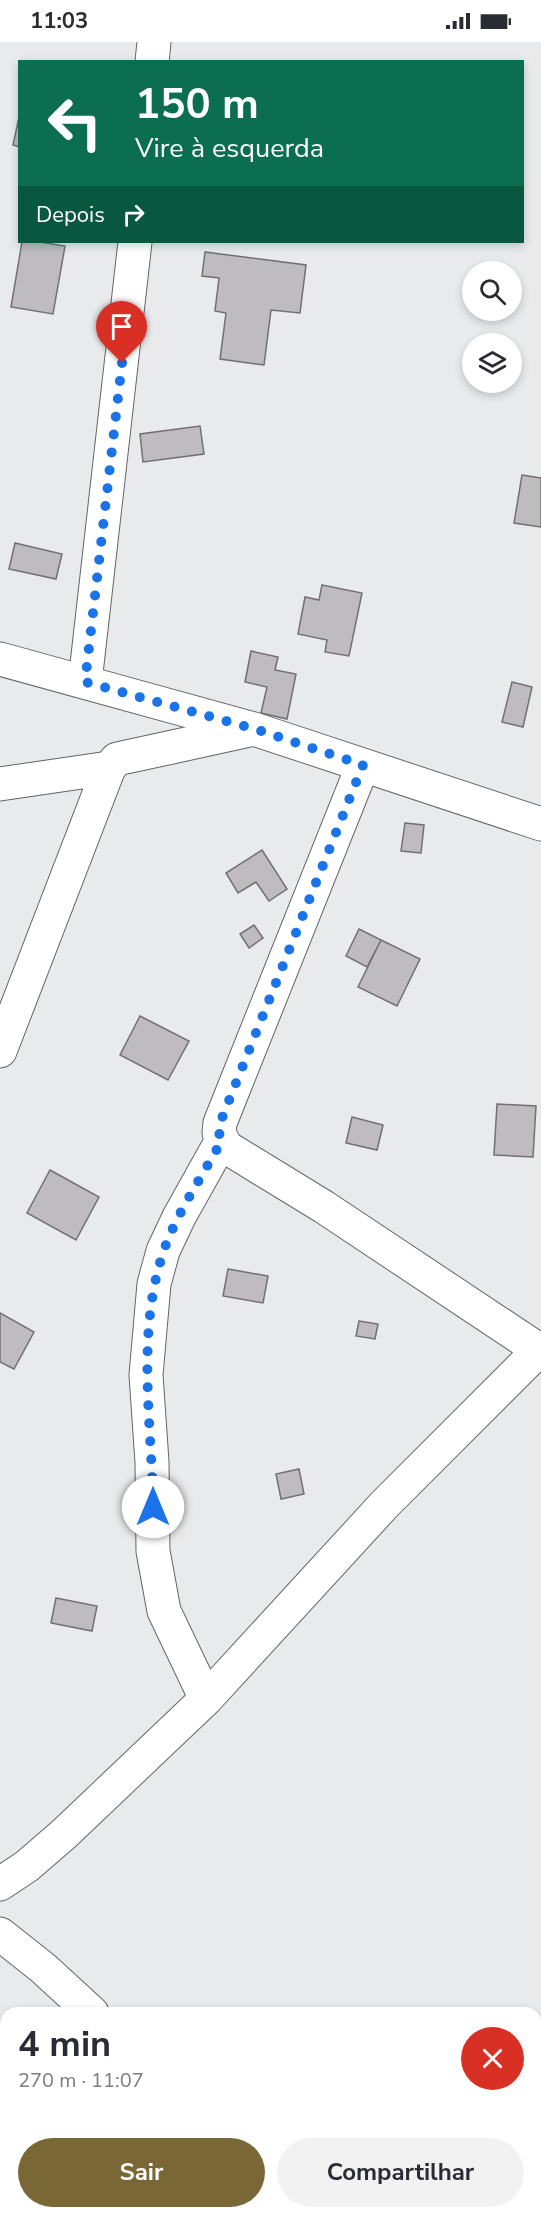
<!DOCTYPE html>
<html lang="pt">
<head>
<meta charset="utf-8">
<style>
  body { margin:0; font-family:"Nunito Sans",sans-serif; background:#f2f2f3; color:#2b2b33; height:100vh; display:flex; flex-direction:column; font-size:22px; white-space:nowrap }
  * { box-sizing:border-box; margin:0 }
  p { font-size:20px; color:#7c7c81 }
  .icon { flex:none; width:33px; height:33px; fill:none; stroke:currentColor; stroke-width:2; stroke-linecap:round; stroke-linejoin:round }
  .map { position:relative; flex:1; overflow:hidden }
  .side { position:absolute; left:0px; top:1965px; width:542px; height:212px; display:flex; flex-direction:column; background:#fff; border-radius:18px 18px 0 0; box-shadow:0 3px 9px #0003 }
  .side>* { flex:none }
  .guide { position:absolute; left:18px; top:18px; width:506px; height:183px; border-radius:0px; box-shadow:0 3px 9px #0003; background:#0b6e4f; color:#fff; overflow:hidden }
  .buttons { position:absolute; left:462px; top:219px; display:grid; gap:12px }
  .buttons a { display:grid; place-items:center; width:60px; height:60px; border-radius:50%; background:#fff; box-shadow:0 3px 9px #0003; font-size:30px }
  .pin { position:absolute; display:grid; place-items:center; width:51px; height:51px; color:#fff; margin:-62px -26px; border-radius:50% 50% 50% 0; rotate:-45deg; box-shadow:0 0 6px #0007 }
  .pin .icon { rotate:45deg }
  .me { position:absolute; width:66px; margin:-33px; rotate:0deg; stroke-linejoin:round; filter:drop-shadow(0 0 4px #0008) }
  .turn { display:flex; align-items:center; gap:21px; height:126px; padding:0 18px; font-size:27px }
  .turn .icon { width:78px; height:78px; stroke-width:2.5 }
  .turn b { display:block; font-size:42px; line-height:51px }
  .then { display:flex; align-items:center; height:57px; padding:0 18px; background:#0003; gap:12px; font-size:22px }
  .round { display:grid; place-items:center; flex:none; width:63px; height:63px; border-radius:32px; background:#f2f2f3 }
  .head { display:flex; align-items:center; justify-content:space-between; height:102px; padding:0 18px }
  h1 { font-size:36px; font-weight:700; line-height:45px }
  .button { display:flex; gap:12px; margin-top:auto; padding:12px 18px }
  .button a { flex:1; height:69px; border-radius:36px; background:#796836; color:#fff; font-size:24px; font-weight:700; line-height:69px; text-align:center }
  .button a+a { background:#f2f2f3; color:#2b2b33 }
  .status { display:flex; justify-content:space-between; align-items:center; height:42px; padding:0 30px; background:#fff; direction:ltr }
  .status svg { height:16px; fill:currentColor }
  .map>svg:first-child { display:block }
  .building { fill:#bebcbe; stroke:#727072; stroke-width:1.5 }
  .lines { fill:none; stroke-linecap:round; stroke-linejoin:round }
  .street-casing { stroke:#636567; stroke-width:35 }
  .street { stroke:#fff; stroke-width:33 }
  .route { stroke:#1a73e8; stroke-width:10; stroke-dasharray:0 18 }
</style>
</head>
<body>
<div class="status"><b>11:03</b><svg viewBox="0 0 49 12"><path d="M0 12V9h3v3zM5 12V6h3v6zM10 12V3h3v9zM15 12V0h3v12zM26 1h20v11H26zM47 4h2v5h-2z"/></svg></div>
<div class="map">
<svg width="541" height="2176" viewBox="0 0 541 2176">
  <rect width="100%" height="100%" fill="#e8eaec"/>
  <path class="building" d="M19,75H20V105L13,103Z
    M22,200H40L65,204L53,272L11,265Z
    M205,210L306,223L300,271L271,268L264,323L220,317L226,271L215,269L219,236L202,234Z
    M200,384L204,412L143,420L140,392Z
    M522,433L541,436V485L514,481Z
    M15,501L62,512L56,537L9,527Z
    M322,543L362,551L349,614L325,610L327,598L298,592L305,555L319,558Z
    M251,609L278,615L275,628L296,632L287,677L261,671L267,645L245,640Z
    M512,640L532,645L523,685L502,680Z
    M405,781L424,783L421,811L401,809Z
    M262,808L287,847L269,859L256,840L238,851L226,831Z
    M254,883L263,896L249,906L240,892Z
    M359,887L381,898L367,925L346,914Z
    M381,898L420,917L397,964L358,945Z
    M140,974L189,999L168,1038L120,1013Z
    M497,1062L536,1064L533,1115L494,1113Z
    M352,1075L383,1083L377,1108L346,1101Z
    M50,1128L99,1155L76,1198L27,1171Z
    M228,1227L268,1234L263,1261L223,1254Z
    M0,1271L34,1290L14,1327L0,1320Z
    M359,1279L378,1282L375,1297L356,1294Z
    M299,1427L304,1452L281,1457L276,1432Z
    M56,1556L97,1564L92,1589L51,1581Z"/>
  <g class="lines">
    <g class="street-casing">
      <path id="street" d="M152,20L154,0
        M0,617L254,687L541,782
        M85,640L135,200
        M363,723L220,1081L219,1091L226,1105L324,1165L539,1308
        M0,742L109,726
        M0,1009L109,726L117,717L250,688
        M206,1657L164,1569L153,1509L152,1420L146,1333L154,1242L163,1209L179,1175L222,1098
        M0,1842L27,1824L64,1792L206,1657L384,1463L541,1306
        M0,1892L43,1926L92,1971
        M309,2170L315,2176"/>
    </g>
    <use href="#street" class="street"/>
  </g>
  <g class="lines">
    <path class="route" d="M122,321L85,640L255,687L363,723L220,1081L219,1091L222,1098C202,1135 176,1172 163,1211C136,1293 152,1381 153,1465"/>
  </g>
</svg>
<div class="buttons">
<a><svg class="icon" aria-label="search" viewBox="0 0 24 24"><circle cx="10" cy="10" r="6"/><path d="M15 15l6 6"/></svg></a>
<a><svg class="icon" aria-label="layers" viewBox="0 0 24 24"><path d="M12 4l9 5-9 5-9-5zM3 14l9 5 9-5"/></svg></a>
</div>
<div class="pin" style="left:122px;top:321px;background:#d93025"><svg class="icon" aria-label="arrive" viewBox="0 0 24 24"><path d="M6 21V4h12l-3 4 3 4H6"/></svg></div>
<svg class="me" style="left:153px;top:1465px" viewBox="-20 -20 40 40"><circle r="19" fill="#fff"/><path d="M0-13L10 11 0 6-10 11z" fill="#1a73e8"/></svg>
<div class="guide">
<div class="turn"><svg class="icon" aria-label="left" viewBox="0 0 24 24"><path d="M17 20v-9H6M10 6l-5 5 5 5"/></svg><div><b>150 m</b>Vire à esquerda</div></div>
<div class="then">Depois<svg class="icon" aria-label="right" viewBox="0 0 24 24"><path d="M7 20v-9h11M14 6l5 5-5 5"/></svg></div>
</div>
<section class="side">
<div class="head"><div><h1>4 min</h1><p>270 m · 11:07</p></div><a class="round" style="background:#d93025;color:#fff"><svg class="icon" aria-label="close" viewBox="0 0 24 24"><path d="M6 6l12 12M18 6L6 18"/></svg></a></div>
<div class="button"><a>Sair</a><a>Compartilhar</a></div>
</section>
</div>
</body>
</html>
